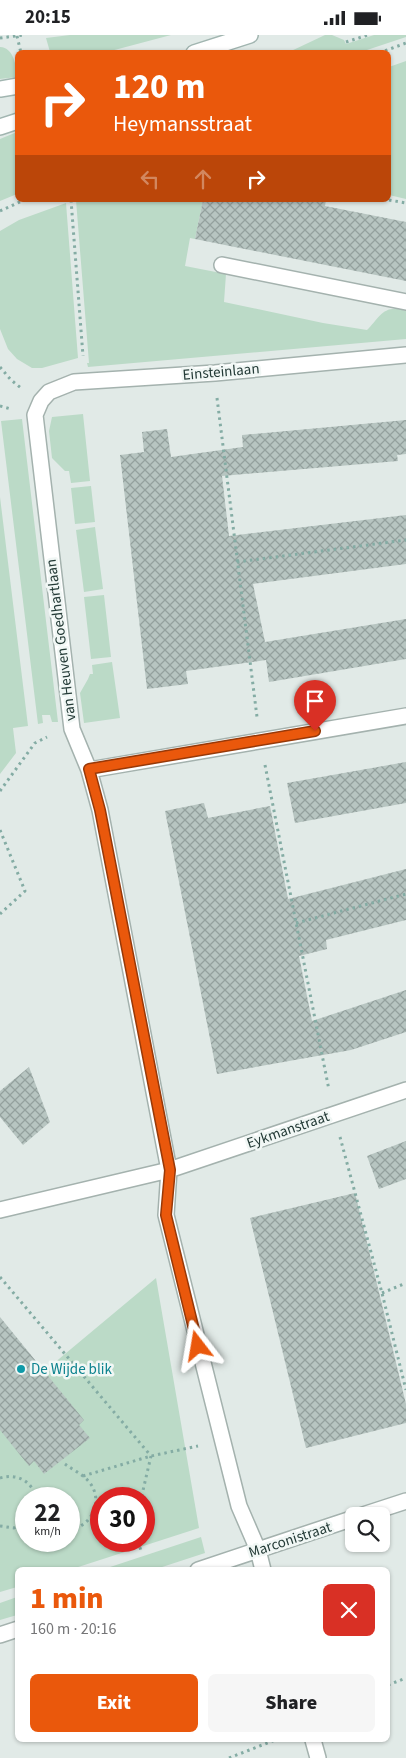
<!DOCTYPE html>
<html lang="en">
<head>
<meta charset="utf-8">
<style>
  body { margin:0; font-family:"Source Sans 3",sans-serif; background:#f6f6f6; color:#202124; height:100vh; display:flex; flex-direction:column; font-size:19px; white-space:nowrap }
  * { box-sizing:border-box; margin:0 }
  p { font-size:16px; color:#757577 }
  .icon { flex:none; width:28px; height:28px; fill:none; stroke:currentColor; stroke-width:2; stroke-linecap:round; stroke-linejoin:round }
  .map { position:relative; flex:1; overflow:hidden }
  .side { position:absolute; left:15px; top:1532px; width:375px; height:175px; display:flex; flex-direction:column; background:#fff; border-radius:8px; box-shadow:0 1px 4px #0004 }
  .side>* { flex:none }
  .banner { position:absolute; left:15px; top:15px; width:376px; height:152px; border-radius:8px; box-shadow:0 1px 4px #0004; background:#ea580c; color:#fff; overflow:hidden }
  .fabs { position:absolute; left:345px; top:1472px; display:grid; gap:10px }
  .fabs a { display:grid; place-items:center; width:45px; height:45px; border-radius:8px; background:#fff; box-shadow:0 1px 4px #0004; font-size:25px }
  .speed { position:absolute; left:15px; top:1452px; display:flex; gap:10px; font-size:25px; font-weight:700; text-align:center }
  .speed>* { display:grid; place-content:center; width:65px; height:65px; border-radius:50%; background:#fff; box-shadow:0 1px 4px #0004; line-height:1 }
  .speed small { font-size:12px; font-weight:400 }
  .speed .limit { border:8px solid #d22; background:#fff; color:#111 }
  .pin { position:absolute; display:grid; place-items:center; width:42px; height:42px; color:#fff; margin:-51px -21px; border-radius:50% 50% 50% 0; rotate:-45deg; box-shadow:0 0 5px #0007 }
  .pin .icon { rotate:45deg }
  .me { position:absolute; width:55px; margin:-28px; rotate:346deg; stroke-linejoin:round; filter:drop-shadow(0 0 4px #0008) }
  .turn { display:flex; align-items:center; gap:18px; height:105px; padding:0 15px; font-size:22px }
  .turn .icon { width:65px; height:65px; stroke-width:2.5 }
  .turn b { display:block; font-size:35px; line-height:42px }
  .lanes { display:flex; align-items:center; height:48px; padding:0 15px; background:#0003; justify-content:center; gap:25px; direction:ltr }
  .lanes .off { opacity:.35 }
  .round { display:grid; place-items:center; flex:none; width:52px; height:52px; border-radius:8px; background:#f6f6f6 }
  .summary { display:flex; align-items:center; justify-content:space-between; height:85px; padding:0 15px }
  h1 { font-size:30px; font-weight:800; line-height:38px; color:#ea580c }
  .primary-button { display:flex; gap:10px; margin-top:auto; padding:10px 15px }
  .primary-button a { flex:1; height:58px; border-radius:8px; background:#ea580c; color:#fff; font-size:20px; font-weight:800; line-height:58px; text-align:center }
  .primary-button a+a { background:#f6f6f6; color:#202124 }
  .status { display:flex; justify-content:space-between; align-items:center; height:35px; padding:0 25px; background:#fff; direction:ltr }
  .status svg { height:14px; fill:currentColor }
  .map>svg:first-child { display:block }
  .grass { fill:#bbdac7; fill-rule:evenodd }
  .building { fill:url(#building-cross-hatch) }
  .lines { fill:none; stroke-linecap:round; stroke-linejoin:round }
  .service-casing { stroke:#a4b2ae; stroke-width:18 }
  .minor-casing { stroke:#a4b2ae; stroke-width:18 }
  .secondary-casing { stroke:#a1b5b0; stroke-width:18 }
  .path { stroke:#84aca4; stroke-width:3; stroke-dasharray:2.5 4; stroke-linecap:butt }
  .service { stroke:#fff; stroke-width:15 }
  .minor { stroke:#fff; stroke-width:15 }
  .secondary { stroke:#fff; stroke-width:15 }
  .route-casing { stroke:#983908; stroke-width:12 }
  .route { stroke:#ea580c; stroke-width:9 }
  .culture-dot { fill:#0f9aa8; stroke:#f1f7f5; stroke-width:2 }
  .labels { text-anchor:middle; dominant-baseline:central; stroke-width:5; stroke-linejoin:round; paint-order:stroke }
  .street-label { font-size:15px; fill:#233a36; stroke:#f1f7f5 }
  .culture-label { font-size:15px; fill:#0d838f; stroke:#f1f7f5; text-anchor:start }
</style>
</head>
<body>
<div class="status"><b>20:15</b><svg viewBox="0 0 49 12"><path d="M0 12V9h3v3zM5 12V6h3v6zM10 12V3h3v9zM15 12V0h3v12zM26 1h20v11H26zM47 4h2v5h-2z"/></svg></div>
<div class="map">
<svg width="406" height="1723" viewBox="0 0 406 1723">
  <defs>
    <pattern id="building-cross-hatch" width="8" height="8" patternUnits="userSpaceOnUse" patternTransform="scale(1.25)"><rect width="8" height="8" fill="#b7c5c1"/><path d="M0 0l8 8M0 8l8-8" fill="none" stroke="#94a19e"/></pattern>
  </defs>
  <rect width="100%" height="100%" fill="#e1eae7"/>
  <path class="grass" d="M70,0H171L107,17H50L46,3Z
    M325,0H332L344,5L346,9L374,0H406V2L361,17H289Z
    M0,12C14,13 16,30 17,42L0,44Z
    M406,26V164L389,160V32Z
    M17,97V159L0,166V104Z
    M76,165H203L195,204L190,203L185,231L226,239L224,267L323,288L367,295C380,282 384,268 406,276V304L88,332L87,328H89Z
    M66,168L78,323L42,333H32L17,324L8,314L0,294V196L19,185Z
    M83,379L90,446L71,448L69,436H65L52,423L49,396L52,382Z
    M22,384L58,687H52L50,680H42L43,688L38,689L1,386Z
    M91,451L95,487L75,489L71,453Z
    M0,462L28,691L13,693L16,718L0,739Z
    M95,492L103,554L84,557L76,495Z
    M104,560L111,622L91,624L84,562Z
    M112,627L120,683L84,688L80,658L88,644L90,639H93L92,630Z
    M156,1243L199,1493L69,1535H18L17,1552L0,1557V1375L41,1339ZM26,1464H69V1506H26ZM101,1464H144V1506H101Z
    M201,1502L205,1518L153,1535H101Z
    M17,1562V1580L0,1585V1568Z"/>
  <path class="building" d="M203,165H326L325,171L406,187V246L195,204Z
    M406,385V419L397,420L398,426L222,441L229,501L406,480V529L253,549L265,607L406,584V624L269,647L266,625L186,636L188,649L147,654L120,420L144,417L142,397L167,394L171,422L243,412L242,400Z
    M406,727V768L295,788L287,748Z
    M204,768L208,783L270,771L288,864L406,834V885L326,905L327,914L299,921L312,986L406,955V997L351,1015L217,1039L165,776Z
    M29,1032L50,1087L23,1110L0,1082V1056Z
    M406,1106V1144L379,1154L367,1121Z
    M355,1158L406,1369V1388L306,1413L250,1183Z
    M0,1282L84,1385L79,1390L90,1403L44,1439L34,1426L29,1431L0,1395Z"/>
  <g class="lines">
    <g class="service-casing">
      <path id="service" d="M222,230L406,267"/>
    </g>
    <g class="minor-casing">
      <path id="minor" d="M89,735L406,681
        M0,1175L169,1135L406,1055
        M360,1481L406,1466
        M198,1535L354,1483
        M263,1535L258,1515L239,1471L166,1180L169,1135L100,775L89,735L72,694L35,380L41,366L49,357L74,347L215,338L406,320
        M0,1600L18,1594
        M313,1705L318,1723"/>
    </g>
    <g class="secondary-casing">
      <path id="secondary" d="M194,18L250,0
        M0,54L18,51
        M0,92L18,86"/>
    </g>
    <path class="path" d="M17,1L21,18
      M0,3L23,0
      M346,7L368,0
      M379,18L406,8
      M71,165L83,321
      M389,165L406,168
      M0,176L24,165
      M0,332L11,345L21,353
      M217,363L257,682
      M0,371L11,374
      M237,527L406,505
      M265,730L329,1055
      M0,756L35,708L47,702
      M0,795L25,856L0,879
      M296,888L406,859
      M340,1102L382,1258L406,1355
      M0,1242L151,1421L141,1464
      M382,1258L406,1248
      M65,1429C73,1435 84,1440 90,1448C104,1467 91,1492 69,1495
      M83,1441L151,1421L198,1411
      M0,1443C17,1438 33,1446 36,1464
      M0,1491L14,1493L26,1487
      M138,1506L141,1516
      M388,1650L406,1643
      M229,1723L275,1705"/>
    <use href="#service" class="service"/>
    <use href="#minor" class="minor"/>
    <use href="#secondary" class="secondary"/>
  </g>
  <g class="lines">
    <g class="route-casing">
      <path id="route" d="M198,1311L166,1180L170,1135L100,775L89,734L315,696"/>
    </g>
    <use href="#route" class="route"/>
  </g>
  <circle class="culture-dot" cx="21" cy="1334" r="5"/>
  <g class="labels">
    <g class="street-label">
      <text transform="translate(221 337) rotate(-5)">Einsteinlaan</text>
      <text transform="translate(61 605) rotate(-97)">van Heuven Goedhartlaan</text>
      <text transform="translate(288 1095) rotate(-19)">Eykmanstraat</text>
      <text transform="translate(290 1505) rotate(-18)">Marconistraat</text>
    </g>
    <g class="culture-label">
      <text x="31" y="1334">De Wijde blik</text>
    </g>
  </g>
</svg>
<div class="fabs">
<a><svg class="icon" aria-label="search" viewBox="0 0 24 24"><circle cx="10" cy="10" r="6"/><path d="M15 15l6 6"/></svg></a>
</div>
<div class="speed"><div>22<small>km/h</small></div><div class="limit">30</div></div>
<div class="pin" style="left:315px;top:696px;background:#d93025"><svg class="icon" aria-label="arrive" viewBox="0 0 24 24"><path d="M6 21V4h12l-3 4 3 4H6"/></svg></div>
<svg class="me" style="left:198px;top:1311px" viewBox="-20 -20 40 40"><path d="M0-17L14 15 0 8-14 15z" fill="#ea580c" stroke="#fff" stroke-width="4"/></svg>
<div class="banner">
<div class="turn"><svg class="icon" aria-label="right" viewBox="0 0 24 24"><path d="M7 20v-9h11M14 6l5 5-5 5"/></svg><div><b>120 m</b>Heymansstraat</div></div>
<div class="lanes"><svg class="icon off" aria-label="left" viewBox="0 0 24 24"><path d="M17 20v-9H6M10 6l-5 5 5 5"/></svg><svg class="icon off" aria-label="ahead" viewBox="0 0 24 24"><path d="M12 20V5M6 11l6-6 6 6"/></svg><svg class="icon" aria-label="right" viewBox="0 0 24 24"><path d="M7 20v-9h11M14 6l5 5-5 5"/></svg></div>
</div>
<section class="side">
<div class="summary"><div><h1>1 min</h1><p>160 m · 20:16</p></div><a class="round" style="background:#d93025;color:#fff"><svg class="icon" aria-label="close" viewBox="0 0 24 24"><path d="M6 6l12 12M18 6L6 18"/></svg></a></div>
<div class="primary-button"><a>Exit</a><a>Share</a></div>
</section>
</div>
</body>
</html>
